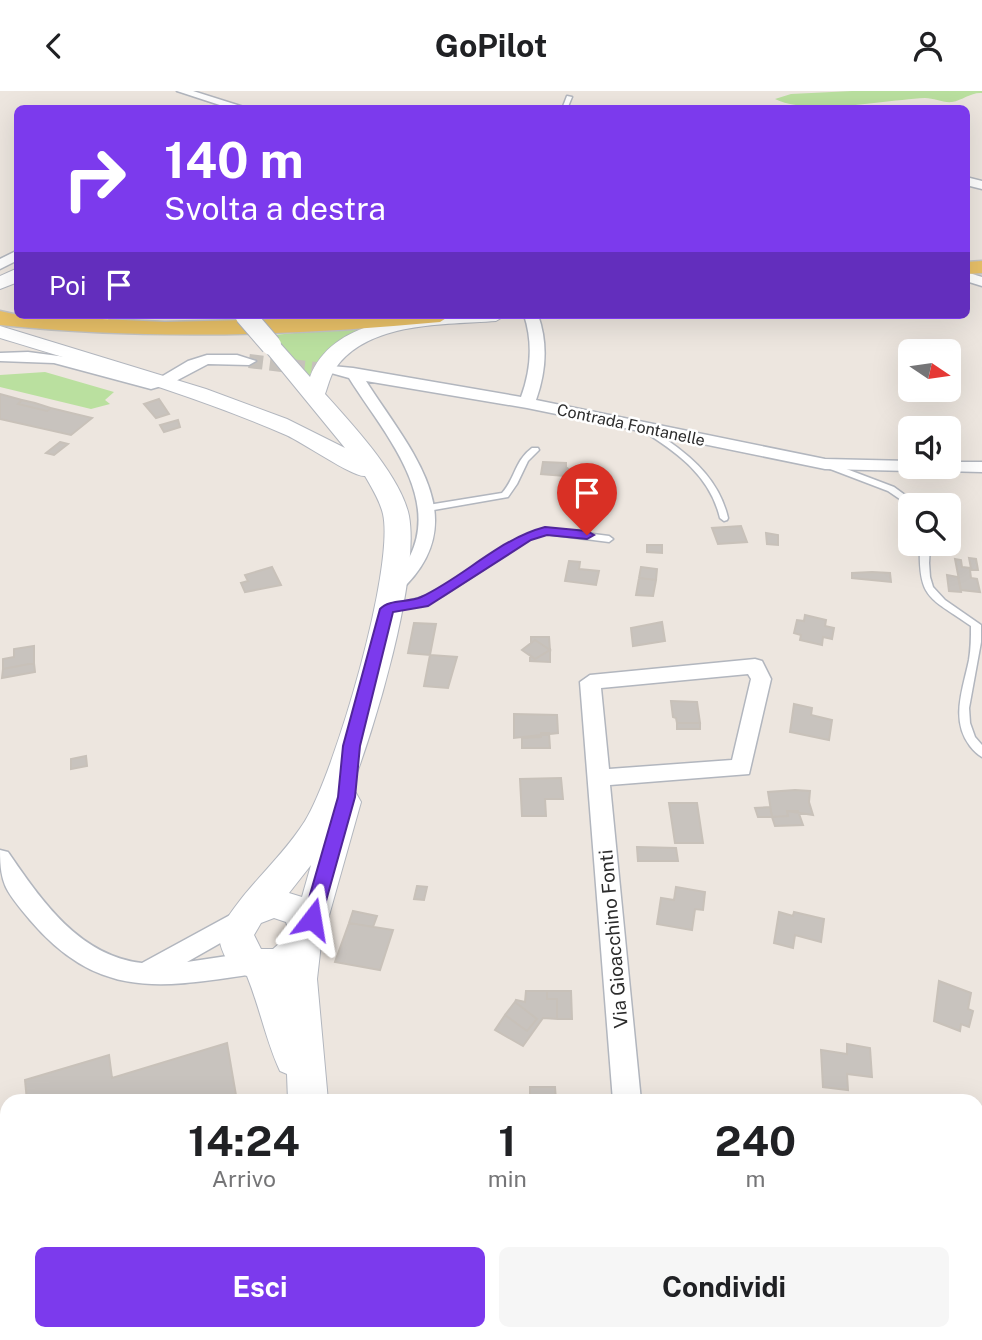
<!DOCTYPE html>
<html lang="it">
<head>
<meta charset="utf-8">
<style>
  body { margin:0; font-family:"Public Sans",sans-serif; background:#f6f6f6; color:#202124; height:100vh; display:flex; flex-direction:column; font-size:26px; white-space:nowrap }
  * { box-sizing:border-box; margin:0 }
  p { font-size:23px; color:#757577 }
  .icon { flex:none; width:38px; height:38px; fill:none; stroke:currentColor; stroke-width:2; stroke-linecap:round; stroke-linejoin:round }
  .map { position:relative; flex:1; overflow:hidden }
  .sheet { position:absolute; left:0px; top:1003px; width:984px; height:247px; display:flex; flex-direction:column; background:#fff; border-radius:21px 21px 0 0; box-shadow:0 7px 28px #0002 }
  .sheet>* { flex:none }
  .top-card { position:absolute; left:14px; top:14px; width:956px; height:214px; border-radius:10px; box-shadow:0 7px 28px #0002; background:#7c3aed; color:#fff; overflow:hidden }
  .needle { width:46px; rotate:103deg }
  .fabs { position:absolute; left:898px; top:248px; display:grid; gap:14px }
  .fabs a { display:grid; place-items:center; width:63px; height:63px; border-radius:10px; background:#fff; box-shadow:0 7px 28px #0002; font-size:35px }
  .pin { position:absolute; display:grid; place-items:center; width:60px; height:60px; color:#fff; margin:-72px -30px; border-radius:50% 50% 50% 0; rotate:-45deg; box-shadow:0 0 7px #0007 }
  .pin .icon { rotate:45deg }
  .me { position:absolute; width:77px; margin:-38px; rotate:14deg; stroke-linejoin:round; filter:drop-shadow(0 0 5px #0008) }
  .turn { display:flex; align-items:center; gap:24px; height:147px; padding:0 35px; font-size:32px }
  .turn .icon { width:91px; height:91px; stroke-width:2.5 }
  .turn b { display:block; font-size:49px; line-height:60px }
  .then { display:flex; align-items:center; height:66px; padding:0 35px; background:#0003; gap:14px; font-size:26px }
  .eta { display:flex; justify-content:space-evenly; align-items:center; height:119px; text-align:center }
  .eta b { font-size:42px; font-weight:700; line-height:49px }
  .action { display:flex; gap:14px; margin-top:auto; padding:14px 35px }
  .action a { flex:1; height:80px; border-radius:10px; background:#7c3aed; color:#fff; font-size:28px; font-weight:700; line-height:80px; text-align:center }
  .action a+a { background:#f6f6f6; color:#202124 }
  header { display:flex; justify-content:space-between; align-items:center; height:91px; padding:0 35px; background:#fff; font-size:32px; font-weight:700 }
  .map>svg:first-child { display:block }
  .green { fill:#bae09f }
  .building { fill:#c8c3be; stroke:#c8c1b9; stroke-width:2 }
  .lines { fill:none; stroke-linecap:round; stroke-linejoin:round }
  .minor-tunnel { stroke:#c6c1bb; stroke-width:14; stroke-dasharray:14 7; stroke-linecap:butt }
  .service-casing { stroke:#b2b6be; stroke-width:3 }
  .minor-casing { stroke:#b2b6be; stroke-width:3 }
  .secondary-casing { stroke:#b2b6be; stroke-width:2 }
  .primary-casing { stroke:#c4c4c4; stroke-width:3 }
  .service { fill:#fff; fill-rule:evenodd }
  .minor { fill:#fff; fill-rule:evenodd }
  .secondary { fill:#fff; fill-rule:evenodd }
  .primary { fill:#e9c168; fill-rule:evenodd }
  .secondary-bridge-casing { stroke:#b2b6be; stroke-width:22; stroke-linecap:butt }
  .secondary-bridge { stroke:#fff; stroke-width:20 }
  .route { fill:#7c3aed; stroke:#51269a; stroke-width:2 }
  .labels { text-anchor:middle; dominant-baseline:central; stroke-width:5; stroke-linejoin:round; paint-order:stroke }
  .far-street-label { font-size:16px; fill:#2c2c2c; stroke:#fff }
  .street-label { font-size:19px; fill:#2c2c2c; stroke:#fff }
</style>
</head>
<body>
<header><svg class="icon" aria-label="back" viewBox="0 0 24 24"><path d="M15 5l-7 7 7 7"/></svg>GoPilot<svg class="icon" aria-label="person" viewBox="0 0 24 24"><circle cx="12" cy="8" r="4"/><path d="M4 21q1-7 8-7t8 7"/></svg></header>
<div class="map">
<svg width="982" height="1249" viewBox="0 0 982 1249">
  <rect width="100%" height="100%" fill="#ede6df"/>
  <path class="green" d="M852,0H982V2C971,1 963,9 952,11C943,12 934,7 925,7C884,9 810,25 775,8L791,3Z
    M388,233C358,245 324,253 310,284L305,285L274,244Z
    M45,281L114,301L105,309L110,313L91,318L0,296V284Z"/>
  <path class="building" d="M0,303L22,309L18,313L47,320L51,317L92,327L71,344L0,328Z
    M159,308L169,323L156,327L144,313Z
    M22,309L35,312L51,317L47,320L18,313Z
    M178,329L180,336L164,341L160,334Z
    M60,351L68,353L54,364L46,362Z
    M543,371L566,372V376L571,380L565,385L541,383Z
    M741,435L747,451L718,453L712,437Z
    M766,442L778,444V454L767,453Z
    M647,454H662V462L647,461Z
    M969,467L976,468L978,479H970L971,487L977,488L980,501L961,499L955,468L961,469L962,476L971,477Z
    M569,470L580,471L579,478L599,480L596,494L565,490Z
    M272,476L281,494L245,501L241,492L248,490L245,484Z
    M641,476L657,478L656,489L639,487Z
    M872,481L890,482L891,491L852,487V482Z
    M947,484L958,486L961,501L949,500Z
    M639,487L656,489L653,505L636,504Z
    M805,524L826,529L825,535L834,537L832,548L823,546L822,554L800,549L801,544L794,542L797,529L804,530Z
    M662,531L665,550L633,555L631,537Z
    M414,532L436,533L430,564L408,562Z
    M531,546H549L550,559L535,549L531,552Z
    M535,549L550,559L535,568L522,559Z
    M34,555V572L3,578V568L14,566V558Z
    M550,559V571L530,570V564L535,568Z
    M430,564L457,566L448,597L424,595Z
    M34,572L35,581L2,587L3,578Z
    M671,610L697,611L700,632H677L676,627L673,626Z
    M794,613L812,617L811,624L832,629L829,649L790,641Z
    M514,623L557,624L558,642L514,647Z
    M677,632H700V638H677Z
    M541,642H549L550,657H522V647L541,646Z
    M86,665L87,675L71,678V668Z
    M561,687L563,708H545L546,725H522L520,688Z
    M795,699L810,700L809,711L813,724L787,720L788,725L772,726L768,701Z
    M669,712H697L703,752H675Z
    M770,716L772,726H758L755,717Z
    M787,720H798L803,734L775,735L772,726L788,725Z
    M637,756L676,757L678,770H638Z
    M417,795L427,796L424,809L414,808Z
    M676,796L705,801L703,819L695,818L692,839L657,833L661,807L674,809Z
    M353,820L377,825L373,836L349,832Z
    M779,821L793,825L794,821L824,828L821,851L795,844L793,857L774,852Z
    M349,832L393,839L380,879L335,871Z
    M939,890L971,902L968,918L973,920L969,936L961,933L960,940L934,930Z
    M526,900H547V908H557V928L543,927L523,955L495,939L505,924L527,940L537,928L515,911L516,909L525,911Z
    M547,900H571L572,928H557V908H547Z
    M515,911L537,928L527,940L505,924Z
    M227,952L237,1010H27L25,989L109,964L112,987Z
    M847,953L870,957L872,986L847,983L848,999L823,996L821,959L847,963Z
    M530,996H555L556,1010H530Z
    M521,1242H594L595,1249H522Z
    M846,1242H909L910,1249H847Z"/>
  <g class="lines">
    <path class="minor-tunnel" d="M249,270L332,280"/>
    <g class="service-casing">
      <path id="service" d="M567,5L572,6L567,18H562Z
        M643,336C652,336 660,344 667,349C696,369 720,392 728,427L727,429L724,430L720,427C710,385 678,362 643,340Z
        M532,357H538L539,359L528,370L517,393L508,406L428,420L424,417L428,414L502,402C515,388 515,369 532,357Z
        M828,371L894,396L920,415H910L888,400L825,376L824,374Z
        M546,437L609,445L613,448L609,451L546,443L530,448L443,505L426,513L392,520L387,517C397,510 419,509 433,502C472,483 503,449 546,437Z
        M920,453H930L929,472L930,486L933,496L945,509L981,534V551L969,617L970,632L975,646L982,654V666C977,663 974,660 970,655C950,629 963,598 969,569C971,557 971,547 971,535C930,506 918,509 920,453Z
        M197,1242H225L223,1248L219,1249H192Z"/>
    </g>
    <g class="minor-casing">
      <path id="minor" d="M177,0H193L250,18H232Z
        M966,86L982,90V98L966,94Z
        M18,159V169L0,178V168Z
        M966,181L982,186V195L966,190Z
        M524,224H538C548,252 546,281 536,309L825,368L910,370V376H917L910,380L825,378L527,317L366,290C410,359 478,430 398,502H384L382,498C390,486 403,478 410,465C441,403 380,337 349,287L324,280L332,275L353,277L521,306C531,279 533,251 524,224Z
        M28,261L66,266L142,288L161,286L188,270L207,264H237L256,270L249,274L208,273L172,292L151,298L54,272L0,270V262Z
        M948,371H982V381L942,380L940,376H948Z
        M755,568L762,570L771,588L749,683L610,694L641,1010H613L580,591L590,584ZM748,583L751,588L732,669L609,678L601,597Z
        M0,759L8,761C41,809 79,865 142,872L243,817L252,820L255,827L252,834L187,871L254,861L263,864L267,872L263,880L254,883C161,897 98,909 30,829C7,801 0,795 0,759Z
        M976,1167L982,1168V1198L976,1197Z"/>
    </g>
    <g class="secondary-casing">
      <path id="secondary" d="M18,177V191L0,198V185Z
        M41,224L107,227L110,231C103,241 48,233 41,224Z
        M506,224L496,230C445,234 368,230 335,278C330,285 328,295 325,303C352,333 401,385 409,425C420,487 374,641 350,700L356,702L361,711L321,853L317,888L328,1010H288L287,983L280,980C266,950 260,917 247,885C228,877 222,863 218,843C240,800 280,770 305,730C335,681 395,477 383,423C380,410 372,397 365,385C354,387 302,351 286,344C194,304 96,276 0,247V235L206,298L287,328L345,357L264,258L261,254L264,250H278L310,286C337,216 446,224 506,224ZM311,774L302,806L289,802ZM274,827L286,831L290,843L273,858H261L254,844L261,832Z
        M318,1242H362L363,1249H319Z"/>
    </g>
    <g class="primary-casing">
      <path id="primary" d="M982,170V182L966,183V171Z
        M0,220L18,224L165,231L451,224L440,231C293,245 147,249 0,234Z"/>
    </g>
    <use href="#service" class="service"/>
    <use href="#minor" class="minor"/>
    <use href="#secondary" class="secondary"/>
    <use href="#primary" class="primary"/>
    <g class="secondary-bridge-casing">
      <path id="secondary-bridge" d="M245,224L271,254"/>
    </g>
    <use href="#secondary-bridge" class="secondary-bridge"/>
  </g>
  <path class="route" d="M545,436L587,440L594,444L587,448L547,444L531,449L428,515L393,521L360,655L355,706L321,828L319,833H305L303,828L338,706L343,655L380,518C389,508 408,512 421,506C464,486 499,448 545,436Z"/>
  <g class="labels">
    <g class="far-street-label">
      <text transform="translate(631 334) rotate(12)">Contrada Fontanelle</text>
    </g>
    <g class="street-label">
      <text transform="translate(613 848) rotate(-95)">Via Gioacchino Fonti</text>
    </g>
  </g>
</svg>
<div class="fabs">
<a><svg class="needle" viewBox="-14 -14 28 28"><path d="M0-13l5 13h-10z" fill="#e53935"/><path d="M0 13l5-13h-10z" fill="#757577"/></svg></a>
<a><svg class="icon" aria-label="sound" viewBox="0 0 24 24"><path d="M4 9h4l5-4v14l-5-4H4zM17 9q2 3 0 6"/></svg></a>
<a><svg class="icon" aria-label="search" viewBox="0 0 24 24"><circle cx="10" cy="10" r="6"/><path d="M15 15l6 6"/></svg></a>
</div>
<div class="pin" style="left:587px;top:444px;background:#d93025"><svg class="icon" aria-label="arrive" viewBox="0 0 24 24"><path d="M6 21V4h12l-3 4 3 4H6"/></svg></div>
<svg class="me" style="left:312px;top:828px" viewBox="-20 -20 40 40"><path d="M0-17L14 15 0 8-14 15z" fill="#7c3aed" stroke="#fff" stroke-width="4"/></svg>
<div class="top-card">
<div class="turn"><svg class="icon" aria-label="right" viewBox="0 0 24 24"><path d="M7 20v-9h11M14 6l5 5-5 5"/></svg><div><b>140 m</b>Svolta a destra</div></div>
<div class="then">Poi<svg class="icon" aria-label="arrive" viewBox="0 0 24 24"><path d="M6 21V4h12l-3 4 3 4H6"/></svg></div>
</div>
<section class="sheet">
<div class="eta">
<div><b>14:24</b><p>Arrivo</p></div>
<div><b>1</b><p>min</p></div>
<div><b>240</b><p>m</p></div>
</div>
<div class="action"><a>Esci</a><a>Condividi</a></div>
</section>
</div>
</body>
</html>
